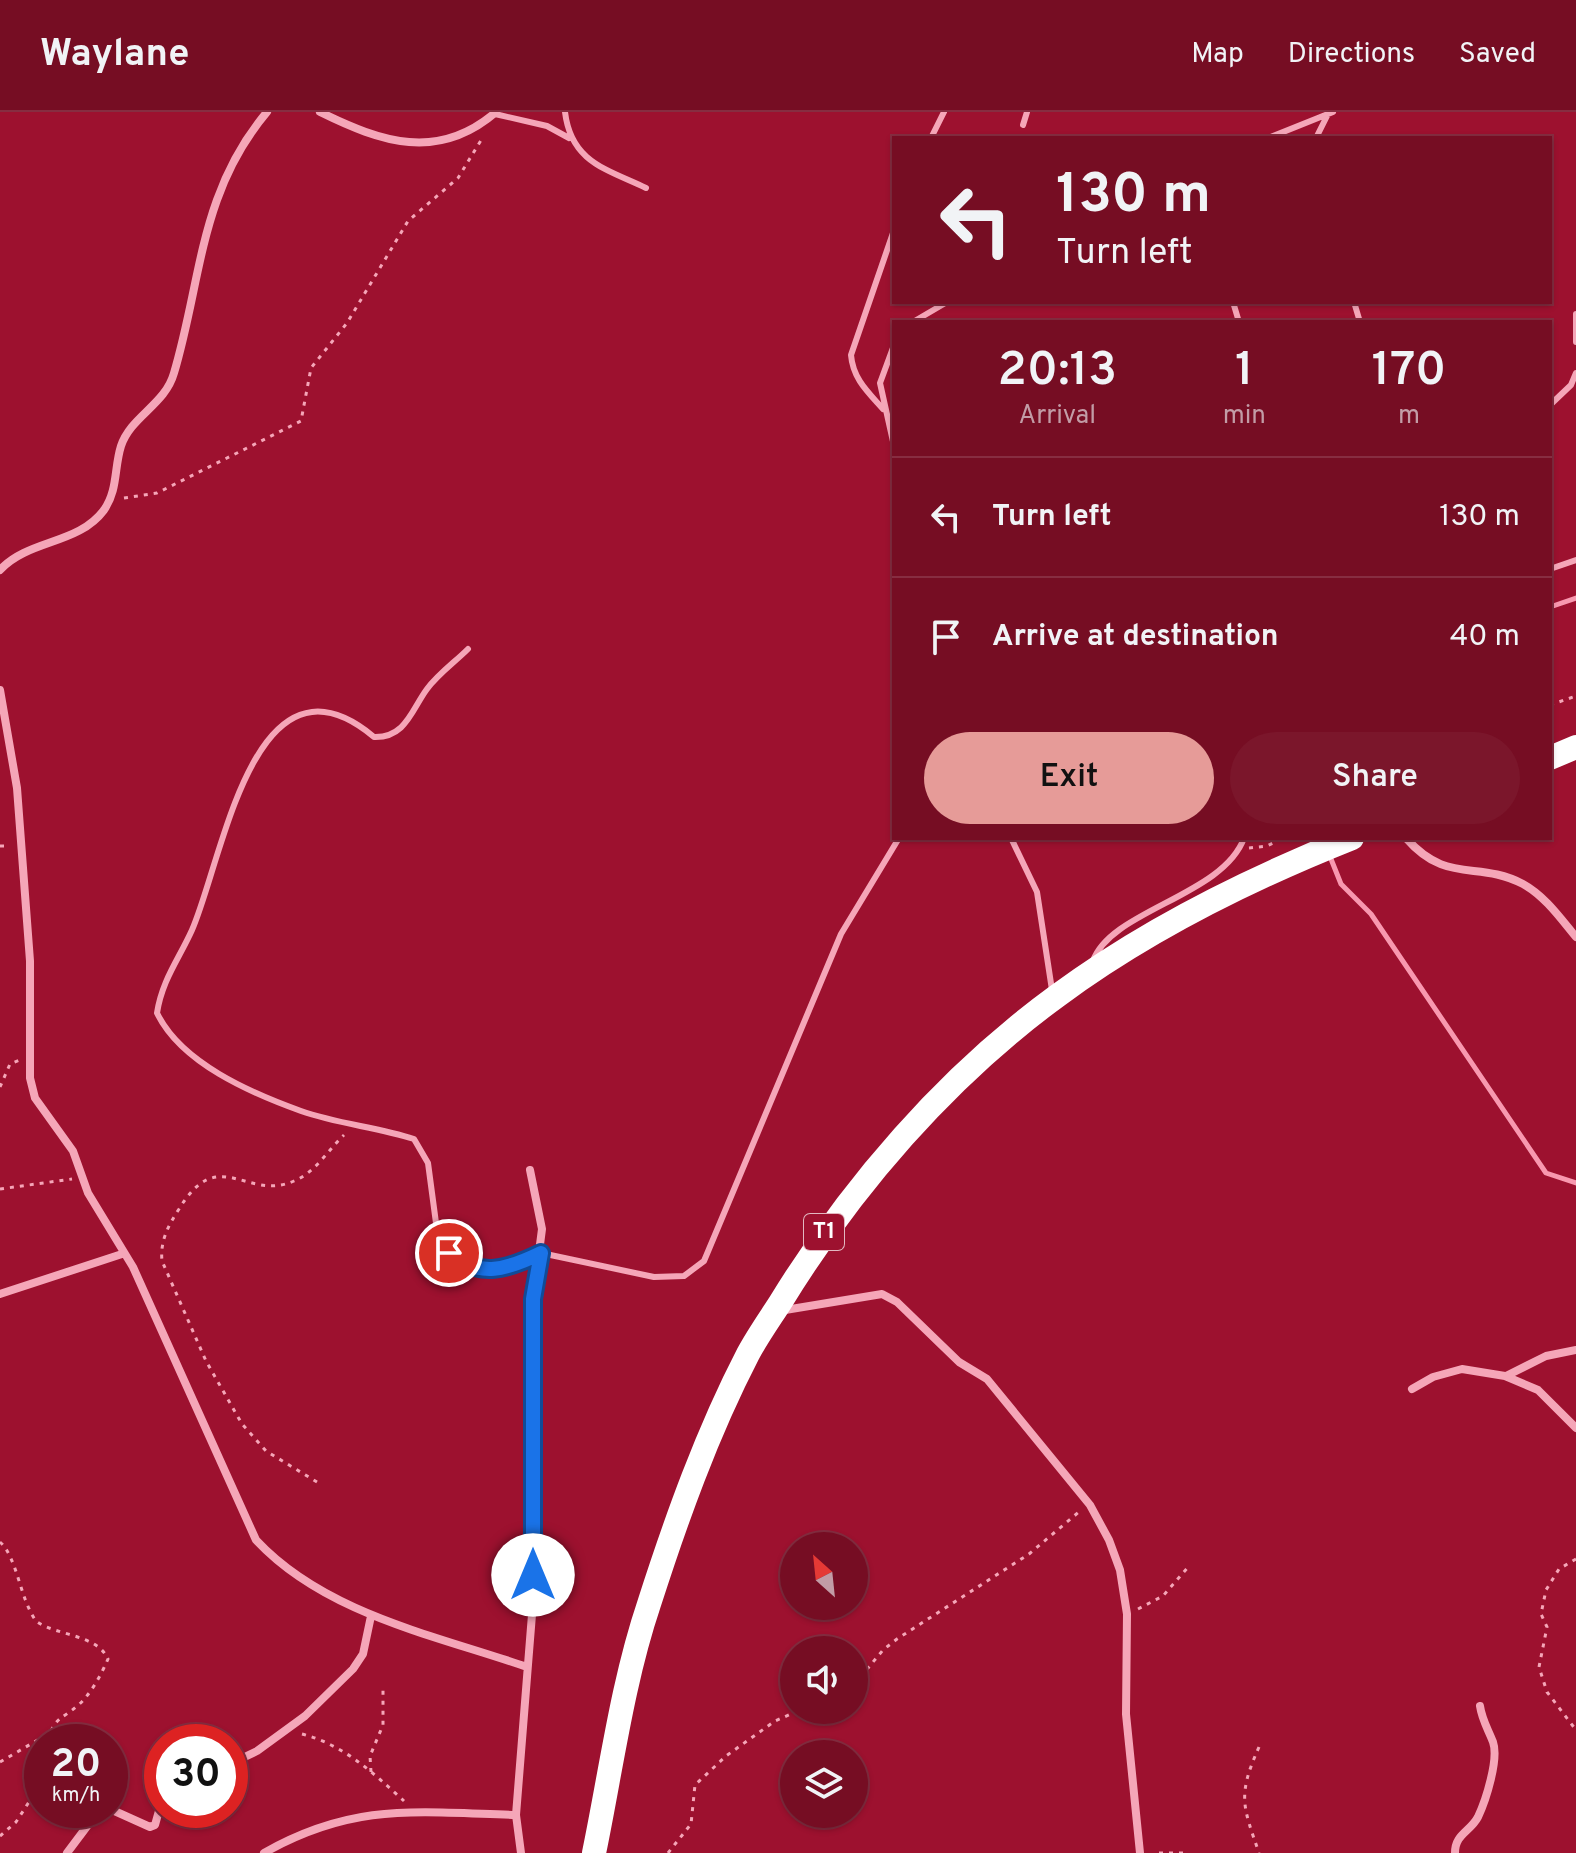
<!DOCTYPE html>
<html lang="en">
<head>
<meta charset="utf-8">
<style>
  body { margin:0; font-family:Overpass,sans-serif; background:#7b162b; color:#f1f3f6; height:100vh; display:flex; flex-direction:column; font-size:30px; white-space:nowrap }
  * { box-sizing:border-box; margin:0 }
  p { font-size:26px; color:#c29ca6 }
  .icon { flex:none; width:44px; height:44px; fill:none; stroke:currentColor; stroke-width:2; stroke-linecap:round; stroke-linejoin:round }
  .map { position:relative; flex:1; overflow:hidden }
  .details { position:absolute; left:892px; top:208px; width:660px; height:520px; display:flex; flex-direction:column; background:#760d23; border-radius:0px; box-shadow:0 2px 6px #0004,0 0 0 2px #872d41 }
  .details>* { flex:none }
  .top-card { position:absolute; left:892px; top:24px; width:660px; height:168px; border-radius:0px; box-shadow:0 2px 6px #0004,0 0 0 2px #872d41; background:#760d23; color:#f1f3f6; overflow:hidden }
  .needle { width:52px; rotate:333deg }
  .fabs { position:absolute; left:780px; top:1420px; display:grid; gap:16px }
  .fabs a { display:grid; place-items:center; width:88px; height:88px; border-radius:50%; background:#760d23; box-shadow:0 2px 6px #0004,0 0 0 2px #872d41; font-size:40px }
  .speed { position:absolute; left:24px; top:1612px; display:flex; gap:16px; font-size:40px; font-weight:700; text-align:center }
  .speed>* { display:grid; place-content:center; width:104px; height:104px; border-radius:50%; background:#760d23; box-shadow:0 2px 6px #0004,0 0 0 2px #872d41; line-height:1 }
  .speed small { font-size:20px; font-weight:400 }
  .speed .limit { border:12px solid #d22; background:#fff; color:#111 }
  .pin { position:absolute; display:grid; place-items:center; width:68px; height:68px; color:#fff; margin:-34px; border:4px solid #fff; border-radius:50%; box-shadow:0 2px 8px #0007 }
  .me { position:absolute; width:88px; margin:-44px; rotate:0deg; stroke-linejoin:round; filter:drop-shadow(0 0 6px #0008) }
  .turn { display:flex; align-items:center; gap:28px; height:168px; padding:0 32px; font-size:36px }
  .turn .icon { width:104px; height:104px; stroke-width:2.5 }
  .turn b { display:block; font-size:56px; line-height:68px }
  .eta { display:flex; justify-content:space-evenly; align-items:center; height:136px; text-align:center }
  .eta b { font-size:48px; font-weight:600; line-height:56px }
  .button { display:flex; gap:16px; margin-top:auto; padding:16px 32px }
  .button a { flex:1; height:92px; border-radius:48px; background:#e69b98; color:#111; font-size:32px; font-weight:600; line-height:92px; text-align:center }
  .button a+a { background:#7b162b; color:#f1f3f6 }
  ul { padding:0; list-style:none }
  li { display:flex; align-items:center; gap:24px; height:120px; padding:0 32px; border-top:2px solid #872d41 }
  li div { flex:1 }
  li b { display:block; font-size:30px }
  li em { font-style:normal }
  header { display:flex; align-items:center; gap:48px; box-sizing:border-box; height:112px; padding:0 40px; background:#760d23; border-bottom:2px solid #872d41 }
  header strong { font-size:38px }
  nav { display:flex; gap:44px; margin-inline-start:auto; font-size:28px }
  .map>svg:first-child { display:block }
  .lines { fill:none; stroke-linecap:round; stroke-linejoin:round }
  .stream { stroke:#f898af; stroke-width:5 }
  .path { stroke:#f5a6b8; stroke-width:3; stroke-dasharray:4 6; stroke-linecap:butt }
  .lane { stroke:#f5a6b8; stroke-width:6 }
  .street { stroke:#f5a6b8; stroke-width:8 }
  .highway { stroke:#fff; stroke-width:24 }
  .route-casing { stroke:#114b97; stroke-width:20 }
  .route { stroke:#1a73e8; stroke-width:14 }
  .labels { text-anchor:middle; dominant-baseline:central; stroke-width:8; stroke-linejoin:round; paint-order:stroke }
  .shield { fill:#9d112f; stroke:#e2b8c1; stroke-width:2 }
  .shield-label { font-size:22px; font-weight:bold; fill:#fff }
</style>
</head>
<body>
<header>
<strong>Waylane</strong>
<nav><a>Map</a><a>Directions</a><a>Saved</a></nav>
</header>
<div class="map">
<svg width="1576" height="1741" viewBox="0 0 1576 1741">
  <rect width="100%" height="100%" fill="#9d112f"/>
  <g class="lines">
    <path class="stream" d="M1550,495L1576,486
      M1329,742L1341,772L1371,802L1546,1061L1576,1071"/>
    <path class="path" d="M124,386L157,381L301,309L311,256L347,211L408,109L458,66L483,25
      M1550,593L1576,584
      M0,734H10
      M1249,736L1267,734L1283,726
      M0,975L10,952L20,948
      M0,1077L72,1067
      M317,1370L266,1339L242,1312L206,1249L162,1149C160,1129 168,1114 179,1097C219,1031 246,1090 294,1069C316,1060 327,1039 344,1023
      M0,1430C17,1445 20,1487 36,1509C56,1524 97,1522 108,1547C101,1563 90,1584 76,1595C63,1606 57,1605 50,1621L53,1630
      M1576,1447L1559,1457L1546,1478L1541,1502L1547,1515L1539,1555L1547,1580L1576,1618
      M1138,1497L1163,1484L1189,1454
      M854,1573L883,1538L897,1527L1029,1442L1080,1399
      M302,1622C344,1633 372,1660 404,1689
      M1259,1635C1237,1684 1243,1694 1259,1741
      M0,1650L48,1622
      M371,1660L370,1644L383,1613V1573
      M0,1724L16,1710L42,1670
      M668,1741L691,1712L695,1673L726,1644L775,1609L800,1598
      M1159,1741H1183"/>
    <path class="lane" d="M565,0C571,50 606,57 646,76
      M495,2L547,14L569,26
      M1023,13L1027,0
      M931,26L944,0
      M1268,26L1333,0
      M1316,26L1328,2
      M1037,190H1079
      M1233,190L1239,210
      M1354,190L1360,210
      M1576,202V230
      M913,210L947,190
      M894,233L880,271L894,334
      M1550,293L1571,273L1576,261
      M883,297C868,280 853,267 851,243L894,118
      M1550,457L1576,448
      M468,537C455,550 438,562 427,577C412,597 406,626 374,625C254,525 223,748 192,818C179,847 162,868 157,901C181,951 251,981 301,999C338,1012 377,1015 414,1027L428,1051L438,1126L459,1149L477,1157H505L541,1141L654,1165L684,1164L704,1149L841,822L899,726
      M1011,726L1037,780L1052,878
      M1093,849C1111,798 1223,784 1244,726"/>
    <path class="street" d="M320,0C381,30 438,50 496,0
      M0,458C29,427 78,433 104,398C118,378 114,356 121,334C131,304 165,293 174,261C202,167 199,81 267,0
      M0,578L17,676L30,849V966L35,986L73,1039L88,1081L133,1155L256,1428C325,1502 435,1523 527,1555
      M1406,726C1447,773 1477,748 1523,772C1545,784 1561,807 1576,825
      M0,1182L122,1142
      M779,1199L882,1182L897,1190L959,1250L987,1267L1090,1393L1109,1428L1120,1458L1127,1502L1126,1602L1140,1741
      M1506,1264L1546,1244L1576,1238
      M1412,1277L1433,1265L1462,1257L1505,1264L1538,1278L1576,1316
      M230,1652L257,1639L305,1604L353,1557L363,1542L371,1504
      M110,1697L150,1715L155,1713L162,1688
      M67,1741L94,1705L107,1698
      M264,1741C354,1690 417,1700 516,1703
      M521,1741L516,1703L533,1490V1187L542,1117L530,1058
      M1455,1741C1455,1722 1470,1720 1478,1705C1486,1688 1499,1647 1493,1630C1488,1617 1482,1608 1480,1594"/>
    <path class="highway" d="M1550,646L1576,635
      M594,1741C611,1659 622,1572 649,1492C676,1408 707,1321 748,1242C757,1225 769,1208 780,1191C851,1075 946,965 1057,884C1146,818 1249,767 1352,726"/>
  </g>
  <g class="lines">
    <g class="route-casing">
      <path id="route" d="M449,1141C480,1167 508,1157 541,1141L533,1187V1463"/>
    </g>
    <use href="#route" class="route"/>
  </g>
  <g class="labels">
    <rect class="shield" x="804" y="1102" width="40" height="36" rx="6"/>
    <g class="shield-label">
      <text x="824" y="1120">T1</text>
    </g>
  </g>
</svg>
<div class="fabs">
<a><svg class="needle" viewBox="-14 -14 28 28"><path d="M0-13l5 13h-10z" fill="#e53935"/><path d="M0 13l5-13h-10z" fill="#c29ca6"/></svg></a>
<a><svg class="icon" aria-label="sound" viewBox="0 0 24 24"><path d="M4 9h4l5-4v14l-5-4H4zM17 9q2 3 0 6"/></svg></a>
<a><svg class="icon" aria-label="layers" viewBox="0 0 24 24"><path d="M12 4l9 5-9 5-9-5zM3 14l9 5 9-5"/></svg></a>
</div>
<div class="speed"><div>20<small>km/h</small></div><div class="limit">30</div></div>
<div class="pin" style="left:449px;top:1141px;background:#d93025"><svg class="icon" aria-label="arrive" viewBox="0 0 24 24"><path d="M6 21V4h12l-3 4 3 4H6"/></svg></div>
<svg class="me" style="left:533px;top:1463px" viewBox="-20 -20 40 40"><circle r="19" fill="#fff"/><path d="M0-13L10 11 0 6-10 11z" fill="#1a73e8"/></svg>
<div class="top-card">
<div class="turn"><svg class="icon" aria-label="left" viewBox="0 0 24 24"><path d="M17 20v-9H6M10 6l-5 5 5 5"/></svg><div><b>130 m</b>Turn left</div></div>
</div>
<section class="details">
<div class="eta">
<div><b>20:13</b><p>Arrival</p></div>
<div><b>1</b><p>min</p></div>
<div><b>170</b><p>m</p></div>
</div>
<ul>
<li><svg class="icon" aria-label="left" viewBox="0 0 24 24"><path d="M17 20v-9H6M10 6l-5 5 5 5"/></svg><div><b>Turn left</b></div><em>130 m</em></li>
<li><svg class="icon" aria-label="arrive" viewBox="0 0 24 24"><path d="M6 21V4h12l-3 4 3 4H6"/></svg><div><b>Arrive at destination</b></div><em>40 m</em></li>
</ul>
<div class="button"><a>Exit</a><a>Share</a></div>
</section>
</div>
</body>
</html>
